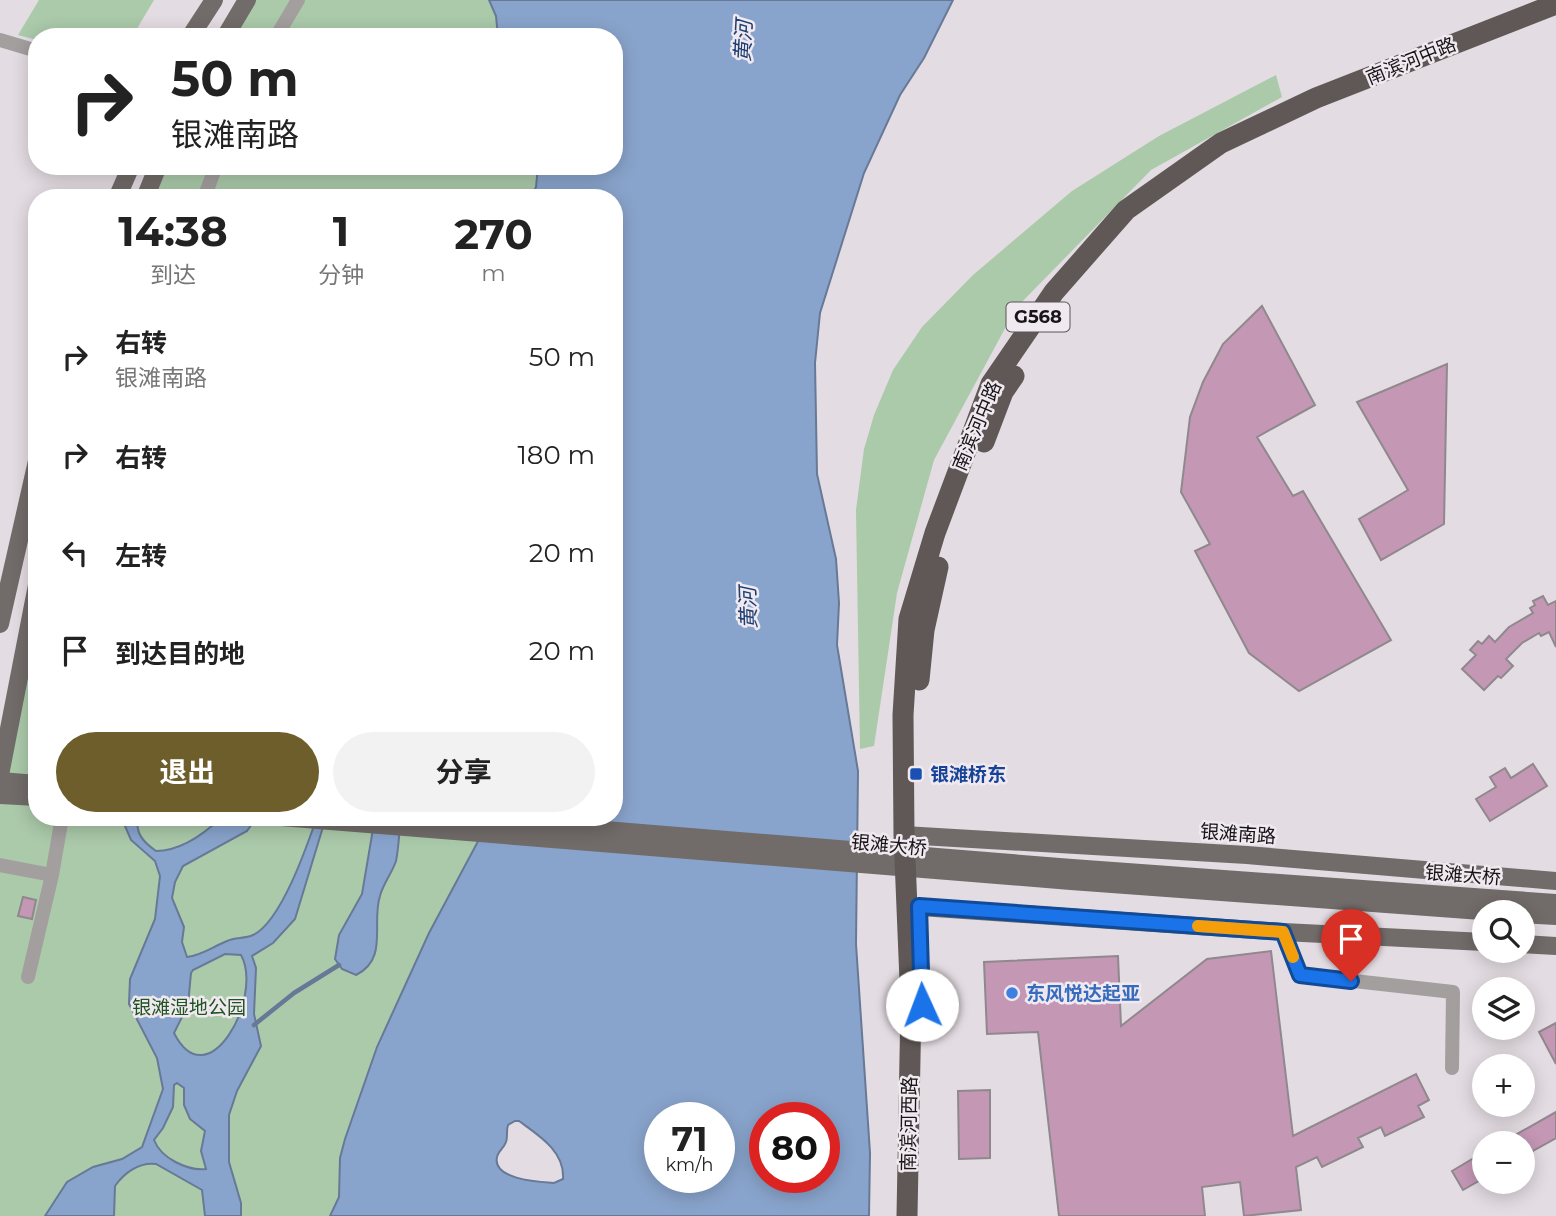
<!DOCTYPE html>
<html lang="zh">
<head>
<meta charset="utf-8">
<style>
  body { margin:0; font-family:Montserrat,"Noto Sans SC",sans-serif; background:#f2f2f2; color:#222; height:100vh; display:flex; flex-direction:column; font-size:26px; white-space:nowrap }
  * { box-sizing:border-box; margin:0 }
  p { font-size:23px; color:#767676 }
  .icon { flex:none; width:38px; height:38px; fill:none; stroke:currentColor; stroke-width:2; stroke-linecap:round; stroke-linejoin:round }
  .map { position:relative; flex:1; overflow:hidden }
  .sheet { position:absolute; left:28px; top:189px; width:595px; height:637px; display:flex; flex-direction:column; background:#fff; border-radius:28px; box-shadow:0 4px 18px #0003 }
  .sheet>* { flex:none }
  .banner { position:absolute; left:28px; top:28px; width:595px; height:147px; border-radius:28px; box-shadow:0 4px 18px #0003; background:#fff; color:#222; overflow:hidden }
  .controls { position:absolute; left:1472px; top:900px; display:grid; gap:14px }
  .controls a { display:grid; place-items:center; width:63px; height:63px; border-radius:50%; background:#fff; box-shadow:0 4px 18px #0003; font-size:35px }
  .speed { position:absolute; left:644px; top:1102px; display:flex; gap:14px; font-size:35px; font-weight:700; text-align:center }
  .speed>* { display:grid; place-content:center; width:91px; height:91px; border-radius:50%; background:#fff; box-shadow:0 4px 18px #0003; line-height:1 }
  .speed small { font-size:18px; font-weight:400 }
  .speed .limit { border:10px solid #d22; background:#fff; color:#111 }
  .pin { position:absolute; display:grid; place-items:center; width:60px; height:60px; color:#fff; margin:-72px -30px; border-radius:50% 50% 50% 0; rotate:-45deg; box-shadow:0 0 7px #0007 }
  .pin .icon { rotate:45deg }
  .me { position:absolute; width:77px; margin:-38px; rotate:358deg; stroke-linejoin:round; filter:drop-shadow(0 0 5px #0008) }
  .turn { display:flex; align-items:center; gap:24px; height:147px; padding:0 28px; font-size:32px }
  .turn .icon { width:91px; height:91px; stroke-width:2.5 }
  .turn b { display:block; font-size:49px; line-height:60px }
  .eta { display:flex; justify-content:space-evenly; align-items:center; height:119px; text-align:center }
  .eta b { font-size:42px; font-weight:700; line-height:49px }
  .primary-button { display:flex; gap:14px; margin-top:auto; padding:14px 28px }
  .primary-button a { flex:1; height:80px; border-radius:42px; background:#6e5e2c; color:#fff; font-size:28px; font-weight:700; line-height:80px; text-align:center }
  .primary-button a+a { background:#f2f2f2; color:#222 }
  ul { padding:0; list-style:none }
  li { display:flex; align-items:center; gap:21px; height:98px; padding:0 28px }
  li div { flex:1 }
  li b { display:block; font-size:26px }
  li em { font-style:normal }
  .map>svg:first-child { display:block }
  .green { fill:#abcaaa }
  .water { fill:#89a4cc; stroke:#677996; stroke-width:2; fill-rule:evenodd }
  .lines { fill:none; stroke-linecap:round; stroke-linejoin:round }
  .stream { stroke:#677996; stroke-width:4.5 }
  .building { fill:#c497b5; stroke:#8f888c; stroke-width:2 }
  .minor { stroke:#a39f9e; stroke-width:14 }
  .major { stroke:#716b69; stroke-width:18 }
  .highway { stroke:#5f5856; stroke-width:21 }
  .route-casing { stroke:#114b97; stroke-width:18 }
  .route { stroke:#1a73e8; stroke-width:12 }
  .slow { stroke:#f59e0b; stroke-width:12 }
  .transit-dot { fill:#1a4fb4; stroke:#f0e9ef; stroke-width:2.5 }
  .shop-dot { fill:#3f7fe0; stroke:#f0e9ef; stroke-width:2.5 }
  .labels { text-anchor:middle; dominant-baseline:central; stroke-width:5; stroke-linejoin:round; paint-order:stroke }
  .shield { fill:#f0e9ef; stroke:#585558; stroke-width:2 }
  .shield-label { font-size:18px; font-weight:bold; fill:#171517 }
  .street-label { font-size:19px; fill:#171517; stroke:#f0e9ef }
  .transit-label { font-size:19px; font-weight:bold; fill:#164399; stroke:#f0e9ef; text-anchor:start }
  .shop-label { font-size:19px; font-weight:bold; fill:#366cbe; stroke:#f0e9ef; text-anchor:start }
  .park-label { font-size:19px; fill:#1f5422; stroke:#f0e9ef }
  .water-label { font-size:21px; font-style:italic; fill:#1c3e71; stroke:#f0e9ef }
</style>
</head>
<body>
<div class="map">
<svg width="1556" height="1216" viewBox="0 0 1556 1216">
  <rect width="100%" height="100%" fill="#e3dce2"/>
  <path class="green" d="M39,0H154L132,37H37V40L18,35Z
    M247,0H489L496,16L498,37H225Z
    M1276,75L1282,97L1151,170L1016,308L934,460L897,593L874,746L860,749L856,510L864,449L874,415L893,370L922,327L973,275L1072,191L1159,136Z
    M158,166H538C540,177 536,188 531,198H145Z
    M37,585V817H491L429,933L377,1047L345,1139L340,1158L339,1197L330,1216H0V773Z"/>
  <path class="water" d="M489,0H953L924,58L900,95L864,173L820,313L815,363L817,474L836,559L839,603L837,645L858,771L856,944L870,1153L869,1216H330L339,1197L340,1158L345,1139L377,1047L429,933L491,817H614V198H531L536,187L538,166H614V37H498L496,16ZM660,1118H719V1178H660ZM765,1118H824V1178H765ZM515,1121H519C538,1135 565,1151 563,1179L554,1183C541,1182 492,1180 497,1157C498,1151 504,1148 506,1142C508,1137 506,1131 508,1125Z
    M125,817H138C135,833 143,842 156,851C181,851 204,834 222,817H257L247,831L183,866L175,882L172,898L184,927L182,942L187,957C203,955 212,947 227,941C235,937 245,939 253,935C281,922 307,846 317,817H326L295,919L273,943L252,956L256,968L254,1014L261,1046L237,1091L229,1115V1162L241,1203V1216H205L202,1190L156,1164C139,1162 124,1173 115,1186L114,1216H45L67,1182L93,1167L122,1159L142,1147L163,1089L157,1058L129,1004L130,979L155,919L160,876L155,861L131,840L125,826ZM225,954L241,955C264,997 208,1100 174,1033L188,1005L191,973L193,970ZM177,1083L184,1088V1105L190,1119L205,1131L201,1151L206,1169C187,1171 161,1158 154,1140L163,1128L173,1107L174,1085Z
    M375,817H401C399,831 399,847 396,861C392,873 383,884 380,896C371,923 389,959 356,975L342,969L335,959L339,935L362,894Z"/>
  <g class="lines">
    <path class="stream" d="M254,1025L294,993L339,965"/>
  </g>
  <path class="building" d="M1262,306L1315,405L1257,437L1293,496L1303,491L1391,640L1299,691L1249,653L1195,551L1210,544L1181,492L1190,417L1203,382L1223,344Z
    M1447,364L1444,524L1381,560L1359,519L1408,490L1357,402Z
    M1543,596L1548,605L1556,601V647L1549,632L1541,636L1539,633L1522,643L1506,659L1513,666L1501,678L1498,676L1484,690L1462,669L1476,655L1470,650L1478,641L1482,644L1489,636L1495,642L1509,627L1533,613L1530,608L1535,605L1533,601Z
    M1533,764L1547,786L1490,821L1476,799L1496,787L1490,777L1505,768L1511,778Z
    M23,897L36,900L32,919L18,916Z
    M1271,951L1293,1136L1416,1074L1429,1100L1418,1106L1424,1117L1385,1136L1381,1127L1358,1138L1363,1147L1322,1167L1317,1157L1296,1167L1301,1210L1244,1216L1240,1182L1202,1187L1205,1216H1059L1038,1032L987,1034L984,962L1118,956L1121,1026L1207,959Z
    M1556,1023V1064L1539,1032Z
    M990,1090V1158L959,1159L958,1091Z
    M1556,1112V1138L1522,1157V1143H1501Z
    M1484,1152V1178L1463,1190L1452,1171Z"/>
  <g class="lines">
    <path class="minor" d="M276,37L298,0
      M0,40L37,51
      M204,198L216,166
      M0,865L52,875
      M1283,932L1300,975L1453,992L1452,1068
      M28,977L52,875L62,817"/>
    <path class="major" d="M190,37L214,0
      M225,37L247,0
      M117,198L131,166
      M145,198L158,166
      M0,624L37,461
      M0,775L37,585
      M0,781L37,784
      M0,795L37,797
      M281,817L1071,881L1495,912
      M446,817L1072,868L1556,903
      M904,835L1247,855L1556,881
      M906,906L1283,932L1484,942
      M1522,914L1556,916
      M1522,944L1556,946"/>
    <path class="highway" d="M984,442L1003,392L1014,376
      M919,680L924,630L938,567
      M907,1216L911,1005L904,835L903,715L909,619L935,533L991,384L1054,292L1126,210L1221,143L1316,98L1556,4"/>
  </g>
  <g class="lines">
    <g class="route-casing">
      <path id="route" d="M922,1005L919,906L1283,932L1300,975L1351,981"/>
    </g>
    <use href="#route" class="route"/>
    <path class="slow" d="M1198,926L1283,932L1293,957"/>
  </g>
  <rect class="transit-dot" x="909" y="767" width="14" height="14" rx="3.5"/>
  <circle class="shop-dot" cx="1012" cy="993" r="7"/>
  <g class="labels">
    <rect class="shield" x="1006.5" y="302.5" width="63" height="29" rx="5"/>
    <g class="shield-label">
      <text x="1038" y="317">G568</text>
    </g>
    <g class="street-label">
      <text transform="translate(1411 61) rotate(-22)">南滨河中路</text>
      <text transform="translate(977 426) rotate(-67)">南滨河中路</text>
      <text transform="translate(1238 834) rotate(4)">银滩南路</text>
      <text transform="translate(889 845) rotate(5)">银滩大桥</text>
      <text transform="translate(1463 875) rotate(4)">银滩大桥</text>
      <text transform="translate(909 1124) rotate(-89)">南滨河西路</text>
    </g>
    <g class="transit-label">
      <text x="930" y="774">银滩桥东</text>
    </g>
    <g class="shop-label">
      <text x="1026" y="993">东风悦达起亚</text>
    </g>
    <g class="park-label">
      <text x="189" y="1007">银滩湿地公园</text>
    </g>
    <g class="water-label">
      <text transform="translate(743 41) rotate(-87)">黄河</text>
      <text transform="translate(748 608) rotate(-92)">黄河</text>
    </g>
  </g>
</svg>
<div class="controls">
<a><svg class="icon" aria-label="search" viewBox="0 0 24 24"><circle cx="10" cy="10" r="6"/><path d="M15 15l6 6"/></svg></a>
<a><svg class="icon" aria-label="layers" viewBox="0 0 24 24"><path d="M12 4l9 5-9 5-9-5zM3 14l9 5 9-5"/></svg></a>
<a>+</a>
<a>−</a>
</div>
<div class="speed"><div>71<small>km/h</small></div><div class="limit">80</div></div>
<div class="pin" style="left:1351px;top:981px;background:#d93025"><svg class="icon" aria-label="arrive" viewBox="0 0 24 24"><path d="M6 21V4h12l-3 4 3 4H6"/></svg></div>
<svg class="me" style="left:922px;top:1005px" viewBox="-20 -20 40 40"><circle r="19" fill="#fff"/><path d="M0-13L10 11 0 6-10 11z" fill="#1a73e8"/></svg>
<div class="banner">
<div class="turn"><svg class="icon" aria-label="right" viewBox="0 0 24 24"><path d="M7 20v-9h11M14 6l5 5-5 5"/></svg><div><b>50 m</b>银滩南路</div></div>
</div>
<section class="sheet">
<div class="eta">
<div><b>14:38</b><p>到达</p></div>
<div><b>1</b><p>分钟</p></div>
<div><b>270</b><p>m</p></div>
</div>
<ul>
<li><svg class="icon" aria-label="right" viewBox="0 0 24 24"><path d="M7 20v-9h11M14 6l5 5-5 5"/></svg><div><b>右转</b><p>银滩南路</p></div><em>50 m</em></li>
<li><svg class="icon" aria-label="right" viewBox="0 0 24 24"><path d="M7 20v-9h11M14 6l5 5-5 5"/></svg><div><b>右转</b></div><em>180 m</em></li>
<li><svg class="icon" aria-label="left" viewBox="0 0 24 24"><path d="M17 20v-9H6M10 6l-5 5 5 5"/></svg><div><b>左转</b></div><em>20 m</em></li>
<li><svg class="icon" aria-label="arrive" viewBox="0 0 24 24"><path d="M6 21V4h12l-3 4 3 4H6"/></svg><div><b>到达目的地</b></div><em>20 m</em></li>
</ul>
<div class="primary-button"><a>退出</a><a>分享</a></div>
</section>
</div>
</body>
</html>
